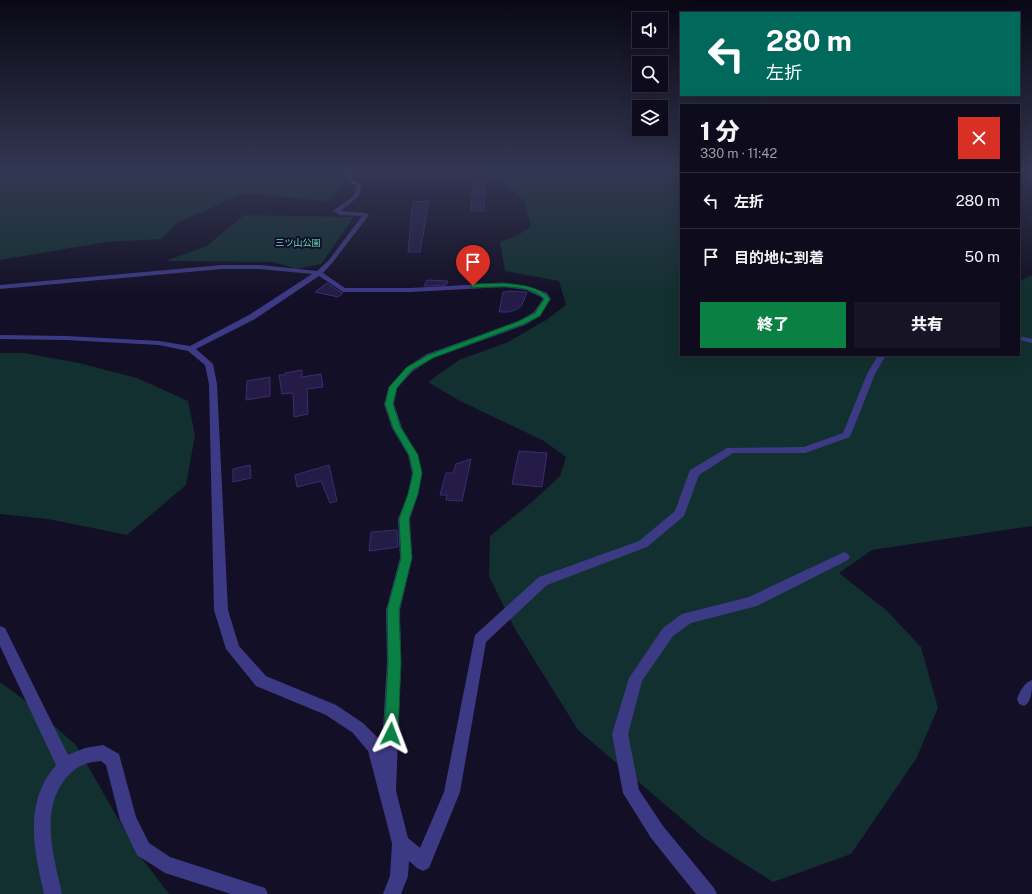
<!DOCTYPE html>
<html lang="ja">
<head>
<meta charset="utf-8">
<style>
  body { margin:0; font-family:"Public Sans","Noto Sans JP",sans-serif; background:#171425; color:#f1f3f6; height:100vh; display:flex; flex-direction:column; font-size:15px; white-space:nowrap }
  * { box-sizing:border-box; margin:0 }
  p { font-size:13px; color:#9b9ba3 }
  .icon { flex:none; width:22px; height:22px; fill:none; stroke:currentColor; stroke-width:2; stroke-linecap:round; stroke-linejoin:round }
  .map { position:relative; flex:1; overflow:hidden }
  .details { position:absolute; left:680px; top:104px; width:340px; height:252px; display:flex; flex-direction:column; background:#0e0b1c; border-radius:0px; box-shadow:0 4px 16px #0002,0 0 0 1px #2e2b3b }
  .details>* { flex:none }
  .top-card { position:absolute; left:680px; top:12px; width:340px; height:84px; border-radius:0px; box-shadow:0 4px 16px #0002,0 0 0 1px #2e2b3b; background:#00695c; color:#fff; overflow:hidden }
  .controls { position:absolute; left:632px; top:12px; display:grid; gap:8px }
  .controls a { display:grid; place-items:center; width:36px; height:36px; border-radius:0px; background:#0e0b1c; box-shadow:0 4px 16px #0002,0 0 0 1px #2e2b3b; font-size:20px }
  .pin { position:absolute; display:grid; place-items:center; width:34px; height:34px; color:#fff; margin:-41px -17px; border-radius:50% 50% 50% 0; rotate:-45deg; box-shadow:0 0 4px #0007 }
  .pin .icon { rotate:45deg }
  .me { position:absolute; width:44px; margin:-22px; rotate:3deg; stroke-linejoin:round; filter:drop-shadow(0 0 3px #0008) }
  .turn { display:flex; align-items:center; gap:14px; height:84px; padding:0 20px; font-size:18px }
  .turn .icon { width:52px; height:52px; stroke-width:2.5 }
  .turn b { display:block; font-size:28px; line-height:34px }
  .round { display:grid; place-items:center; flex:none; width:42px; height:42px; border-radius:0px; background:#171425 }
  .overview { display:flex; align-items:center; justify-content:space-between; height:68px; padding:0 20px }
  h1 { font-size:24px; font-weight:800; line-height:30px }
  .primary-button { display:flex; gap:8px; margin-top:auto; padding:8px 20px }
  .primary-button a { flex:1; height:46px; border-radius:0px; background:#0b8043; color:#fff; font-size:16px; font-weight:800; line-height:46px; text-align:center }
  .primary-button a+a { background:#171425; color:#f1f3f6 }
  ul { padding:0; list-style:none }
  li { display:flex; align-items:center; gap:12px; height:56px; padding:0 20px; border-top:1px solid #2e2b3b }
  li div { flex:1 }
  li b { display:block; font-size:15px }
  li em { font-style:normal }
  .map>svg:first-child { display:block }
  .green { fill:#12302f }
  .building { fill:#241b47; stroke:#3b2d73 }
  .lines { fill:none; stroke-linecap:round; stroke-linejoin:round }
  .minor { fill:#3d3a85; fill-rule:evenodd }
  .route { fill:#0b8043; stroke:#07532c }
  .labels { text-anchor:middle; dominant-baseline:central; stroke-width:4; stroke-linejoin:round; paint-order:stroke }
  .far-park-label { font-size:9px; fill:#5fe0c0; stroke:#130f26 }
</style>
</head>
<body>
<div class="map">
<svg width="1032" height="894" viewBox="0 0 1032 894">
  <rect width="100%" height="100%" fill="#130f26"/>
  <path class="green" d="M0,170H351L341,185L328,202L245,193L177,223L162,239L106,242L0,260Z
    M461,170H681V355H1019V281L1032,275V526L872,550L839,573L886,610L921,647L938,708L916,759L851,854L773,882L704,838L578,730L515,629L489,576L490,536L532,502L560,476L566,457L544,441L458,400L428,382L459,360L508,342L546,320L566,305L559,281L505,271L500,242L517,236L531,226L525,202L505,183Z
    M244,215L354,217L321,264L297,269L273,262L165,261L207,246Z
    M0,353H24L79,363L137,378L188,401L195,435L186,485L127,535L48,519L0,514Z
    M0,682L28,703L76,745L137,852L169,894H0Z"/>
  <path class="building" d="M474,170H485L484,211H471Z
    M429,201L420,252H408L413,202Z
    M427,280L448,281L446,285L424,286Z
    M327,283L342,293H343L338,297L315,292Z
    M508,291L527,292L522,305L517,309L509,312H499L503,292H507Z
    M302,370V377L321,374L323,387L307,389L308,414L294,417L293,393L282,394L279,375H285V373Z
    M270,377V396L246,400L247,381Z
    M519,451L547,453L542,487L512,484Z
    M471,459L462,501L446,500L447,495H440L446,473H453L456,464Z
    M250,465L251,478L233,482V469Z
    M329,465L337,501L330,503L321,481L297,487L295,475Z
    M397,530L398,547L369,551L371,532Z"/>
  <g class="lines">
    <path class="minor" d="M345,170H349L352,176L350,179L360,184L361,190L357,198L340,211L366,213L369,215L333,262L323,273L345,288H410L504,283L529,287L547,293L551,299L540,316L525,325L433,358L413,371L397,388L394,404L402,428L418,455L422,473L418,494L410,519L412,558L400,610L401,662L396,791L408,838L420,848L444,792L475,635L539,577L639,541L675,511L690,470L727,448L804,447L843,433L867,374L878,355H886L875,374L850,437L805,453H733L699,475L684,516L647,547L547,585L486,642L460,792L429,868L423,871L417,868L409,861L408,876L401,894H383L390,876L392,843L368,751L353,733L326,715L256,686L226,649L214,610L209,384L205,365L188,351L159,345L66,340L0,339V335L66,336L159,341L190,346L249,315L312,274L260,269H222L0,289V285L222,265H260L317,271L329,260L362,216L340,215L333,211C341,203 357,199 356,186L344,179L347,176ZM319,276L343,292H410L504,287L526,290L541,297L543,299L534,312L519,321L427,354L407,367L389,387L384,404L392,428L408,455L412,473L408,494L398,519L400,558L386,610L387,662L382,746L381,741L363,723L336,705L266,676L239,646L228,610L217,384L213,364L196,349L255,319Z
      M1019,336L1032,339V343L1019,340Z
      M844,552L848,554L850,557L848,560L757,606L691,623L673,636L642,681L628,734L639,790L663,826L714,888L717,894H696L651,838L623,793L612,734L629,678L663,628L682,614L749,597Z
      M0,626L5,628L68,755L85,748L103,745L119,754L136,817L149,843L170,857L265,888L268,894H231L165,873L137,855L120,820L106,765L101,761C95,762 89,762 83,765C76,767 71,773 66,778C39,811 54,857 62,894H44C34,849 23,803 56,765L0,646Z
      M1032,680C1032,690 1032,702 1024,706L1019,704L1017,699C1020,691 1024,683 1032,680Z"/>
  </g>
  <linearGradient id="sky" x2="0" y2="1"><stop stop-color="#0a0815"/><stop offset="0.58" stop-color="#333752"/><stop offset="1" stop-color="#333752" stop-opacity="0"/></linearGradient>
  <rect width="1032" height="295" fill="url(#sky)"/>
  <path class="route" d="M504,283C520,285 540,286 550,299L540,316L524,324L433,358L412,370L397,388L393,404L401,428L418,455L422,473L418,494L409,519L412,558L399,610L401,662L398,734L396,739L391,741L386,739L384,734L388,662L387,610L401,558L399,519L408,494L413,473L409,455L393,428L385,404L389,387L407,367L428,355L519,321L535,313L544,299C531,283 492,287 473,288L470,286L473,284Z"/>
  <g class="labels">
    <g class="far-park-label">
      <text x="298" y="242">三ツ山公園</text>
    </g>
  </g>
</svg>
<div class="controls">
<a><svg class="icon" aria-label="sound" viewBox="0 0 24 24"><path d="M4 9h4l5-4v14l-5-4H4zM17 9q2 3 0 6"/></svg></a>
<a><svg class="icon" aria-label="search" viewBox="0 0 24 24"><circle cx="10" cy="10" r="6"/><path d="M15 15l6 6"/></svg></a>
<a><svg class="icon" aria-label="layers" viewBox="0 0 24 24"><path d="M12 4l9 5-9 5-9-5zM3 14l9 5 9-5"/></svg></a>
</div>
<div class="pin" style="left:473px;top:286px;background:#d93025"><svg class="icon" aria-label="arrive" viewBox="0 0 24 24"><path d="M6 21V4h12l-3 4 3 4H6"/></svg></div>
<svg class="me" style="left:391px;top:734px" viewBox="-20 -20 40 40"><path d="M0-17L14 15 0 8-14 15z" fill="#0b8043" stroke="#fff" stroke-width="4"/></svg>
<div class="top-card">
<div class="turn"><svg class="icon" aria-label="left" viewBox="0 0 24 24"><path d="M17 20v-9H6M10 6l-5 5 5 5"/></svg><div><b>280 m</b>左折</div></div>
</div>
<section class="details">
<div class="overview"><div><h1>1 分</h1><p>330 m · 11:42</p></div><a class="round" style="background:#d93025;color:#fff"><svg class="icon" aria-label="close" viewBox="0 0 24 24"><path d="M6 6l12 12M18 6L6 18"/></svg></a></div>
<ul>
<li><svg class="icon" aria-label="left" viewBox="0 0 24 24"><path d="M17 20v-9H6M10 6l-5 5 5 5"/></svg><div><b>左折</b></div><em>280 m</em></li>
<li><svg class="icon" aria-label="arrive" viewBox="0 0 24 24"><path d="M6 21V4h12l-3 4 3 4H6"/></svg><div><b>目的地に到着</b></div><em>50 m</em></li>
</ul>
<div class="primary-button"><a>終了</a><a>共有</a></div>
</section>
</div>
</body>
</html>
